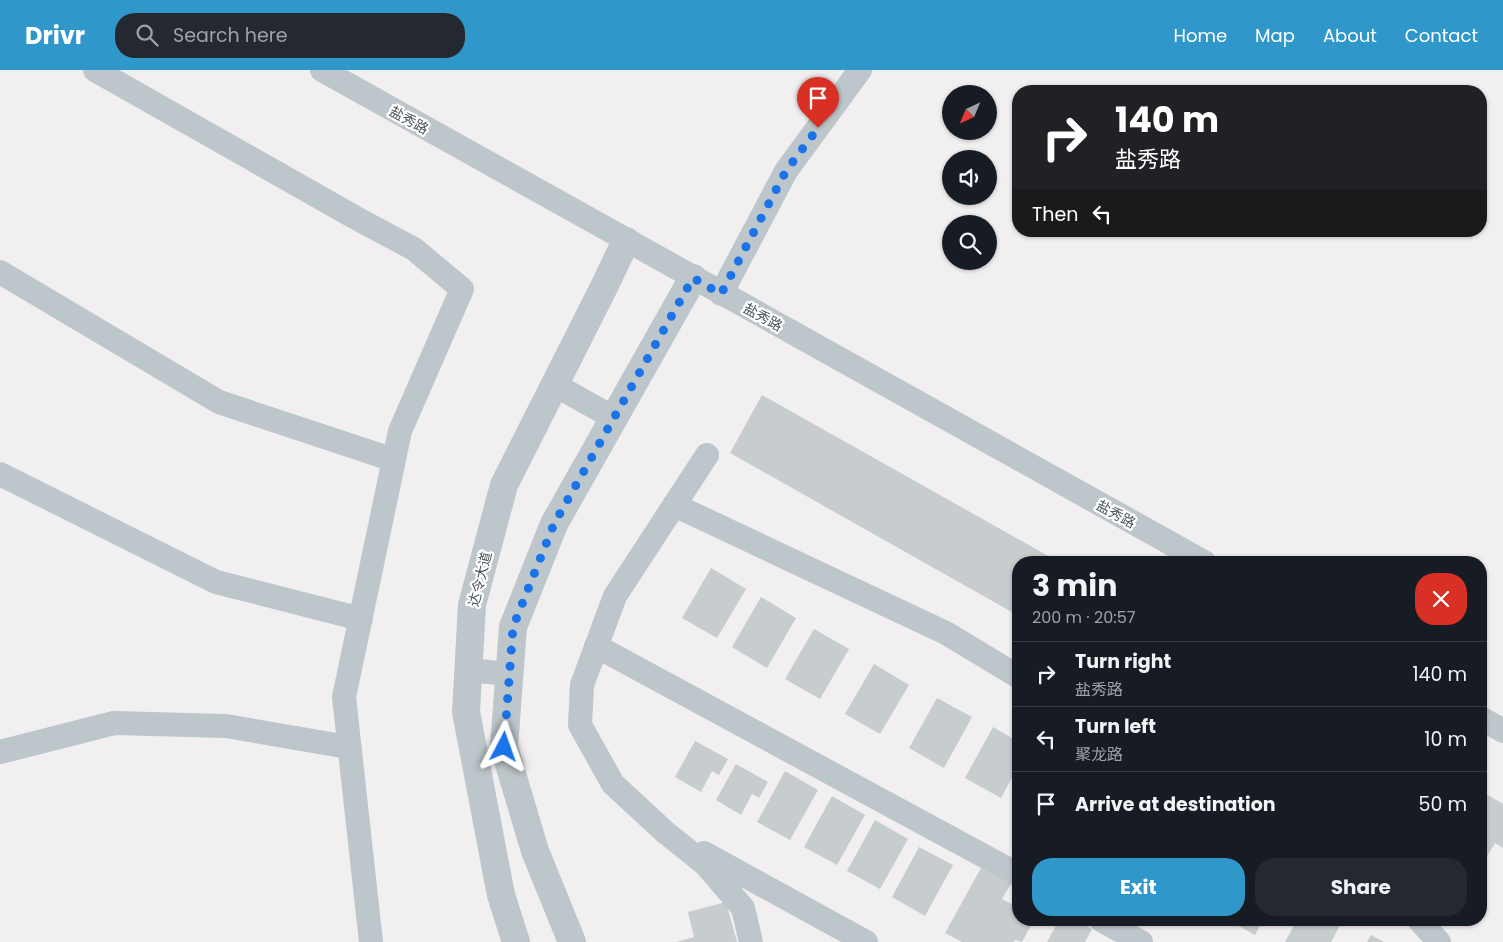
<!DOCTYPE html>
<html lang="en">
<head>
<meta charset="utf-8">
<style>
  body { margin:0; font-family:Poppins,"Noto Sans SC",sans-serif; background:#242831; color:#f1f3f6; height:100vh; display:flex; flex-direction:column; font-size:19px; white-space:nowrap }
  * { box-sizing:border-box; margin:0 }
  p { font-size:16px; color:#9ea1a6 }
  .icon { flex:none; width:28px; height:28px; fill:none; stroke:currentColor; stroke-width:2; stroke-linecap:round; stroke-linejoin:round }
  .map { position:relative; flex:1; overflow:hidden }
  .details { position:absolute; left:1012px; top:486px; width:475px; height:370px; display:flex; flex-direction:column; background:#171b24; border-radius:20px; box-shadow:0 1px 4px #0004 }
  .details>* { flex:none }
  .banner { position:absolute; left:1012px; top:15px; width:475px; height:152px; border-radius:20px; box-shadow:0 1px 4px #0004; background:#202124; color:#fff; overflow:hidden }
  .needle { width:32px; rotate:224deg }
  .fabs { position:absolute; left:942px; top:15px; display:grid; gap:10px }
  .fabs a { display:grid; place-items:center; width:55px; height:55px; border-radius:50%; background:#171b24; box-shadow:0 1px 4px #0004; font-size:25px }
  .pin { position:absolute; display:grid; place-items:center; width:42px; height:42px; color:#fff; margin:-51px -21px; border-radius:50% 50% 50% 0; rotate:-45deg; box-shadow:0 0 5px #0007 }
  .pin .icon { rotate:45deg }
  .me { position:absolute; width:55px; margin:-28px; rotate:4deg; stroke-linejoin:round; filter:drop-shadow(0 0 4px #0008) }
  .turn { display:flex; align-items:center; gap:18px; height:105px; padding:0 20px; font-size:22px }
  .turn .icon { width:65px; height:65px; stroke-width:2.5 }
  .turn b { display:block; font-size:35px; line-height:42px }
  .then { display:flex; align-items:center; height:48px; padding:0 20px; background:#0003; gap:10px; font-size:19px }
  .round { display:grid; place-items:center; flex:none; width:52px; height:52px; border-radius:20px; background:#242831 }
  .overview { display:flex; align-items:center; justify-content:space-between; height:85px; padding:0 20px }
  h1 { font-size:30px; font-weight:700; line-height:38px }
  .cta { display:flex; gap:10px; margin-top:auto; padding:10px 20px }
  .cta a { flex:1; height:58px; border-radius:20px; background:#3097cb; color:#fff; font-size:20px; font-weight:700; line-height:58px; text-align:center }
  .cta a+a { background:#242831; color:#f1f3f6 }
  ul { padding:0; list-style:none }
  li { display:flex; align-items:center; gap:15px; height:65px; padding:0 20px; border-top:1px solid #363941 }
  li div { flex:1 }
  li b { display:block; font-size:19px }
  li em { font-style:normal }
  header { display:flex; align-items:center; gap:30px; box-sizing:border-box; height:70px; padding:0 25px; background:#3097cb; color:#fff }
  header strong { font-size:24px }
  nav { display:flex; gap:28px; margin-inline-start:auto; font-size:18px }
  .search { width:350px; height:45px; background:#242831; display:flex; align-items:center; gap:12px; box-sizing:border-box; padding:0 18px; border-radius:20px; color:#9ea1a6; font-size:19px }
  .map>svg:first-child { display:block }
  .building { fill:#c7ccce }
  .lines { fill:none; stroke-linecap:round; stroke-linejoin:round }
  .minor { stroke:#bdc6ca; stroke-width:24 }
  .tertiary { stroke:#bdc6ca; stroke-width:28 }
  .route { stroke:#1a73e8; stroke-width:9; stroke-dasharray:0 16.2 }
  .labels { text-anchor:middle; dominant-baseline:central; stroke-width:4.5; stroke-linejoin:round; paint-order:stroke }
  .street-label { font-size:14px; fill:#4a565a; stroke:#fff }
</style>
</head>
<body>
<header>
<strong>Drivr</strong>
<div class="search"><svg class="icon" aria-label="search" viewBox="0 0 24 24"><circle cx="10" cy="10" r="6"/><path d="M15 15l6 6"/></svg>Search here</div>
<nav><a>Home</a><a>Map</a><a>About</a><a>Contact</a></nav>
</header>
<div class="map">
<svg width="1503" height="872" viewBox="0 0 1503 872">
  <rect width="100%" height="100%" fill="#f1eff0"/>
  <path class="building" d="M762,325L1059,492H1019V546L730,383Z
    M711,498L746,519L717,568L682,548Z
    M761,527L796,548L767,598L732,577Z
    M814,559L849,579L820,629L785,609Z
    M874,594L909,615L880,664L845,644Z
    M937,628L972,647L944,698L909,678Z
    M993,657L1019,672V695L1001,728L965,708Z
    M695,671L728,689L719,705L712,701L701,722L675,707Z
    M736,694L768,712L759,728L752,724L741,745L716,730Z
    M785,701L818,720L790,770L757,752Z
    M1481,721L1503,734V778L1495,773L1481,796Z
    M832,726L865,745L837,795L804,777Z
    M875,750L908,769L880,819L847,801Z
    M919,777L953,795L925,846L892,827Z
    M981,798L1011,814L1002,829L1019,838V850H1034L1022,872L1015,870L1014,872H962L945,863Z
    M726,832L737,872H676L694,867L688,842Z
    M1059,850H1076L1092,859L1085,872H1047Z
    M1228,850H1263L1255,865Z
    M1297,850H1343L1331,872H1285Z
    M1371,865L1384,872H1367Z"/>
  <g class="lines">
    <path class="minor" d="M95,0L356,148L414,179L462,219L400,361L344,627L371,872
      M322,0L1204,492
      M0,202L219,332L394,390
      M721,224L786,101L860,0
      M555,315L614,348
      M707,385L615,526L582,615L580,655L613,714L665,762L705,794L743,838L751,872
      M0,404L216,512L361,549
      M674,435L946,563L1019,607
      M596,576L1019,805
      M468,600L509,604
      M1481,648L1503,661
      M0,682L114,653L226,656L342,676L350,679
      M704,783L866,872
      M1101,850L1141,872
      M1419,850L1439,872"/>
    <path class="tertiary" d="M516,872L501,825L466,642L472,535L504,415L604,217L626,171
      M572,872L535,781L504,677L513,557L554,454L693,208"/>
  </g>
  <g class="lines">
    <path class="route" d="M504,677L513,557L554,454L693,208L721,224L786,101L818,58"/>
  </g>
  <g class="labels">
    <g class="street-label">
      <text transform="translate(409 50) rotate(29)">盐秀路</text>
      <text transform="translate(763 247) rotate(29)">盐秀路</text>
      <text transform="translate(1116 444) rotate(29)">盐秀路</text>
      <text transform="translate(480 509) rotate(-76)">达令大道</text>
    </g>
  </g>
</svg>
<div class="fabs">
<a><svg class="needle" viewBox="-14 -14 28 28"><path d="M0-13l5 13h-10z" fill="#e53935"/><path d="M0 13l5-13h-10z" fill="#9ea1a6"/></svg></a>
<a><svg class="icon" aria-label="sound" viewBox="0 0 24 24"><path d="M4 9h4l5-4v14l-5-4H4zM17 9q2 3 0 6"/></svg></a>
<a><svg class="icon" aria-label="search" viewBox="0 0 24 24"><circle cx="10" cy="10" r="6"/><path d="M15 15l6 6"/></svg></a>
</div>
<div class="pin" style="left:818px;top:58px;background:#d93025"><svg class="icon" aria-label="arrive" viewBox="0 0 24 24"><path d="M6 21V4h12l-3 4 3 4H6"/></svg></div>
<svg class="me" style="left:504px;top:677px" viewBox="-20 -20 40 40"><path d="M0-17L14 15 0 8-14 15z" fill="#1a73e8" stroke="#fff" stroke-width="4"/></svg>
<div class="banner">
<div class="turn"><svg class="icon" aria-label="right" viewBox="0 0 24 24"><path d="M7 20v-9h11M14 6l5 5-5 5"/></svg><div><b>140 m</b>盐秀路</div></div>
<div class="then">Then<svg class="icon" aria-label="left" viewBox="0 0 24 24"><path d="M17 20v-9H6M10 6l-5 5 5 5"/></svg></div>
</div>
<section class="details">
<div class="overview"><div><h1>3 min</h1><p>200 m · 20:57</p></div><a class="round" style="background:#d93025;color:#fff"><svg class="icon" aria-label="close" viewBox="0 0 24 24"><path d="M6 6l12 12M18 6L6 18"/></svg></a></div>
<ul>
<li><svg class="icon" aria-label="right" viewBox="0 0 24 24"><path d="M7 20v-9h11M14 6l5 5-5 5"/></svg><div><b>Turn right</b><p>盐秀路</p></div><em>140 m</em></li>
<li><svg class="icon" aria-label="left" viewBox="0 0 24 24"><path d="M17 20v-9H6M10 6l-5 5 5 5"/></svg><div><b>Turn left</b><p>聚龙路</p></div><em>10 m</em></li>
<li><svg class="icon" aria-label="arrive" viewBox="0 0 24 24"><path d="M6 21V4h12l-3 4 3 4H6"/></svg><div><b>Arrive at destination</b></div><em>50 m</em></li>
</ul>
<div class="cta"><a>Exit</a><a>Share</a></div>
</section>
</div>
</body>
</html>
